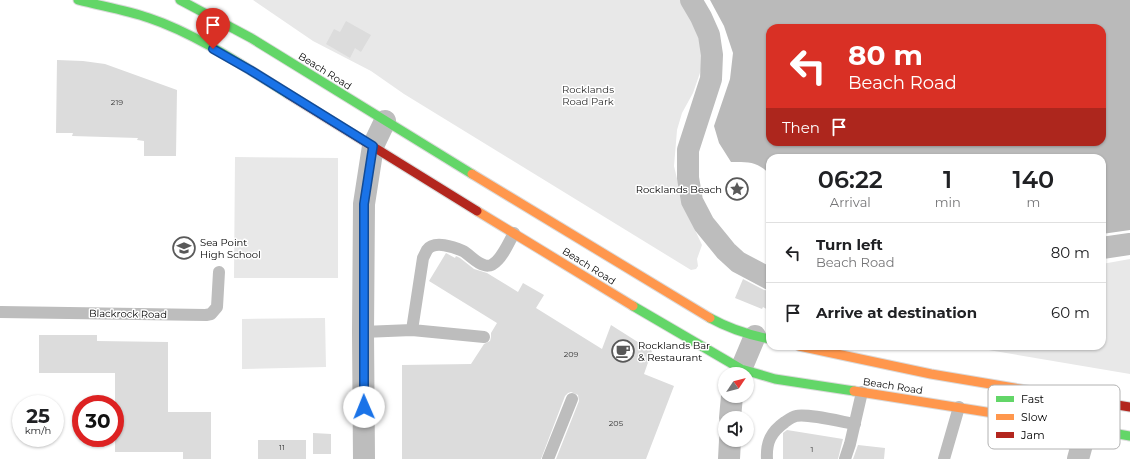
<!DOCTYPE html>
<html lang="en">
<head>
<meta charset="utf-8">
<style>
  body { margin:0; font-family:Montserrat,sans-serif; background:#f6f6f6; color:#202124; height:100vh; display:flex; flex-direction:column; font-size:15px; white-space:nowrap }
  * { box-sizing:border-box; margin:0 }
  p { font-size:13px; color:#757577 }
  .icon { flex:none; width:22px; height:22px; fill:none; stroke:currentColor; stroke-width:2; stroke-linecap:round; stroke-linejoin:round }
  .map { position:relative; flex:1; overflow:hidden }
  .side { position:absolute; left:766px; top:154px; width:340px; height:196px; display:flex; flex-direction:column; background:#fff; border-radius:12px; box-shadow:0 1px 3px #0004 }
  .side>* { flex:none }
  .guide { position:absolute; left:766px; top:24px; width:340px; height:122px; border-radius:12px; box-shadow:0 1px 3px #0004; background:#d93025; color:#fff; overflow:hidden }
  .needle { width:26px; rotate:55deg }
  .tools { position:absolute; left:718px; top:367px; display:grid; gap:8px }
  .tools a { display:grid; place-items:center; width:36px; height:36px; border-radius:50%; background:#fff; box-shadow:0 1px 3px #0004; font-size:20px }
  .speed { position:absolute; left:12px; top:395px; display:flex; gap:8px; font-size:20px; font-weight:700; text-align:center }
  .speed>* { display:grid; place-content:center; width:52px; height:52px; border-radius:50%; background:#fff; box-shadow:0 1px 3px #0004; line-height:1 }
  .speed small { font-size:10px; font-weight:400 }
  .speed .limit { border:6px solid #d22; background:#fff; color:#111 }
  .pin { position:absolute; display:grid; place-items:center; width:34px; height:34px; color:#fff; margin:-41px -17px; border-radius:50% 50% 50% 0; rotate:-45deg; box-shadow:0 0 4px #0007 }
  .pin .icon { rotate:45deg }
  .me { position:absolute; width:44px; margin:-22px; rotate:359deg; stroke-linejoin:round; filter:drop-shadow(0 0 3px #0008) }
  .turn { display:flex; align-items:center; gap:14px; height:84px; padding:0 16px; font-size:18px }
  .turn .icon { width:52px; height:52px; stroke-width:2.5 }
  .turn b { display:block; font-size:28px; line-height:34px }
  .then { display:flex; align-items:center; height:38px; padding:0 16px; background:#0003; gap:8px; font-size:15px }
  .eta { display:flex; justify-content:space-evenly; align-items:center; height:68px; text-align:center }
  .eta b { font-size:24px; font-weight:600; line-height:28px }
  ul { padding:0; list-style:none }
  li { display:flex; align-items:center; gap:12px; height:60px; padding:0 16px; border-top:1px solid #e0e0e0 }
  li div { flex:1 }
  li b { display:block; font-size:15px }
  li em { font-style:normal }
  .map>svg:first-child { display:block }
  .green { fill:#e8e8e8 }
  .water { fill:#bababa; fill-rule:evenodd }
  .building { fill:#dcdcdc }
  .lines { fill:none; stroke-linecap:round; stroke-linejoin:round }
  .fast-casing { stroke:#dbdbdb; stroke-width:11 }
  .slow-casing { stroke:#dbdbdb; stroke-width:11 }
  .jam-casing { stroke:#dbdbdb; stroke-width:11 }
  .lane { stroke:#bdbdbd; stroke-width:12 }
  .street { stroke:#bdbdbd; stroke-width:22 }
  .fast { stroke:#63d668; stroke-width:9 }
  .slow { stroke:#ff974d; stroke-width:9 }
  .jam { stroke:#b3261e; stroke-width:9 }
  .route-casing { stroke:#114b97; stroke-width:10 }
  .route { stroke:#1a73e8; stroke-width:7 }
  .labels { text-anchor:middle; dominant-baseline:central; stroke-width:3; stroke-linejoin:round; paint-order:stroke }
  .number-label { font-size:8px; fill:#373737 }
  .street-label { font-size:10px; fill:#000; stroke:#fff }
  .park-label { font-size:10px; fill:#2d2d2d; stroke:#fff }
  .poi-label { font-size:10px; fill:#000; stroke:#fff; text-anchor:start }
  .key { fill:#fff; stroke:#b2b2b2; stroke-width:1 }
  .key-label { font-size:11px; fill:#000 }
</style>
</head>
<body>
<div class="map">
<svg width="1130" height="459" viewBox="0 0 1130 459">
  <rect width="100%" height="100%" fill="#fff"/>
  <path class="green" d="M253,0H682L701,41V70L693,93L682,113L677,130L674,166L683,204L702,245L697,259L698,266L696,269L691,270L404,94L371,71L313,41Z
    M235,157L338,158V278H234Z
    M1130,259V374L965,346H1102V264Z
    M325,318L326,367L242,369V319Z"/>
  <path class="water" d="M710,0H1130V230L1102,234V158H770V175C758,161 748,162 731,162L719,143L714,126L730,79L733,53L724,26ZM770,28H1102V142H770Z"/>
  <path class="building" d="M346,21L371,35L361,52L355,48L350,58L326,44L334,29L340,32Z
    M57,60L83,61L105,64L177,90L176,156H144V141L137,140L138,138L72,136L73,133H56Z
    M446,253L455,258L456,256L460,258L474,269L487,273L518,292L523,283L544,295L536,308L602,349L611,325L652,351L644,374L674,386L646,459H556L579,401L578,395L571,392L568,393L565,396L541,459H402V365L471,364L484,344L490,341L491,337V333L497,323L429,281Z
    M743,279L764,290L770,291V311L763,307L762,309L735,298Z
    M39,335H97V341L168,342V412H211V459H183V452H115V373H39Z
    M787,430L843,439L838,459H783V433Z
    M313,433L331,434V454H313Z
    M258,440H306V459H258Z
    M858,445L885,448L884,459H853Z"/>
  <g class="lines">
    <g class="fast-casing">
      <path id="fast" d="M78,0C101,6 126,10 149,18C197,34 245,67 288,94
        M180,0L251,38L472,174
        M633,306L741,369L775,379L854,391
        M710,318C728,328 749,335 770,339
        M1056,423L1130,436"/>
    </g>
    <g class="slow-casing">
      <path id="slow" d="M472,174L710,318
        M477,211L633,306
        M799,346L931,374L1050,394
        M854,391L1056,423"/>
    </g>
    <g class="jam-casing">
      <path id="jam" d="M288,94L477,211
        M1050,394L1130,407"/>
    </g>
    <path class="lane" d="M0,312L206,315L211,314L217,307L219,272
      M412,330L423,258C424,256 426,252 427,250C434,240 454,247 463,251C470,255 476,263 484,265C486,266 491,266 493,264C502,259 509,242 514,233
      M363,332L412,330L484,337
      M548,459L572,399
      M767,459C766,442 771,432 785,422C788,420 792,417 796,416C806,413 843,422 855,424
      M845,459L850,444L862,392
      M944,459L959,407"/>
    <path class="street" d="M691,0L701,17L709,35L712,55L711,79L688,150V178L692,201L704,224L726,251L738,262L770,279
      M1102,248L1130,244
      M739,374L755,336
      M730,418L732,396
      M364,459L363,332L364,204L373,146L385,121
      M729,459L730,440
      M1078,459L1094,401"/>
    <use href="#fast" class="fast"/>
    <use href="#slow" class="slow"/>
    <use href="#jam" class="jam"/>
  </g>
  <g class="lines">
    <g class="route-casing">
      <path id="route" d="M213,49L250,70L373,146L364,204V407"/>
    </g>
    <use href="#route" class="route"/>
  </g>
  <defs>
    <g id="sight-ring" transform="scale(1.15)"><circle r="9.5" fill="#fff" stroke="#595959" stroke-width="1.5"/><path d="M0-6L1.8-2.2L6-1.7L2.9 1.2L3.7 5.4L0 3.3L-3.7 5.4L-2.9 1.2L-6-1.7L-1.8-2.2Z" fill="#595959"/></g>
    <g id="school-ring" transform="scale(1.15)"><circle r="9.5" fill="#fff" stroke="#595959" stroke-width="1.5"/><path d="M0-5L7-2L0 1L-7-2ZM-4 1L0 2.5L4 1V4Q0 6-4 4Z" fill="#595959"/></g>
    <g id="cafe-ring" transform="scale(1.15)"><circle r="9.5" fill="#fff" stroke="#595959" stroke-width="1.5"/><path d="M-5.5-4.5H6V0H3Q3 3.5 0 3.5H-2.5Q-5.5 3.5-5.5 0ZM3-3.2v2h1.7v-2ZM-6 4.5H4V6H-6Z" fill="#595959"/></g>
  </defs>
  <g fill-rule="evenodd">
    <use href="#sight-ring" x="737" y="189"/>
    <use href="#school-ring" x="184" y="248"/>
    <use href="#cafe-ring" x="623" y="351"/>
  </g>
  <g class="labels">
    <g class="number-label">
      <text x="117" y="102">219</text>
      <text x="571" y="354">209</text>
      <text x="616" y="423">205</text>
      <text x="282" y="447">11</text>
      <text x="812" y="449">1</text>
    </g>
    <g class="street-label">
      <text transform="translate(325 71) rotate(32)">Beach Road</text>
      <text transform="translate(589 266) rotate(32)">Beach Road</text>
      <text transform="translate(128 314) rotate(1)">Blackrock Road</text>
      <text transform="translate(893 386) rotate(9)">Beach Road</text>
    </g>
    <g class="park-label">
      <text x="588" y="89">Rocklands<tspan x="588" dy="12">Road Park</tspan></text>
    </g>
    <g class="poi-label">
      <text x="722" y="189" text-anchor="end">Rocklands Beach</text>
      <text x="200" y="242">Sea Point<tspan x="200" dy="12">High School</tspan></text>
      <text x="638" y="345">Rocklands Bar<tspan x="638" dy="12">&amp; Restaurant</tspan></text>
    </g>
  </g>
  <rect x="988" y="385" width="132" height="64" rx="6" class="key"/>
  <rect x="996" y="396" width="18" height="6" fill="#63d668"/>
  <rect x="996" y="414" width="18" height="6" fill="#ff974d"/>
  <rect x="996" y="432" width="18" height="6" fill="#b3261e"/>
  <g class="key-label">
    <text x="1021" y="403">Fast</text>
    <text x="1021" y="421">Slow</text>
    <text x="1021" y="439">Jam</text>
  </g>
</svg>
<div class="tools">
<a><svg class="needle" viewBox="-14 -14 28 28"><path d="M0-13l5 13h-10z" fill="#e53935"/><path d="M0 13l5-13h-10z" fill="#757577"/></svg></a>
<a><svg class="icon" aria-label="sound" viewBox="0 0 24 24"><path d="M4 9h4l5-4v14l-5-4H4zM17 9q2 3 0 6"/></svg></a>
</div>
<div class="speed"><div>25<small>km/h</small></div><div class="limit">30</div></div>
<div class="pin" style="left:213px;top:49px;background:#d93025"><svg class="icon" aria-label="arrive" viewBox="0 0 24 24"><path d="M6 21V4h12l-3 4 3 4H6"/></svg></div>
<svg class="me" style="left:364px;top:407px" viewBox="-20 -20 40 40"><circle r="19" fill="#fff"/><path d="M0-13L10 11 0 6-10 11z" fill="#1a73e8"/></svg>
<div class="guide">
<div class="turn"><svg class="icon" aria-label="left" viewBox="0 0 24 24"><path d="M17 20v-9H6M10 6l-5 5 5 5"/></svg><div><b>80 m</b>Beach Road</div></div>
<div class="then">Then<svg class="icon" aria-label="arrive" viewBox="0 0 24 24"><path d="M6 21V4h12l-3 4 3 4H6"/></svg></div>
</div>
<section class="side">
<div class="eta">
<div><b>06:22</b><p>Arrival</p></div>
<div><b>1</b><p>min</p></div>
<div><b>140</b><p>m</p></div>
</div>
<ul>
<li><svg class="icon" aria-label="left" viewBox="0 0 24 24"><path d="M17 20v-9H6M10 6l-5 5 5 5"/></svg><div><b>Turn left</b><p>Beach Road</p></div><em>80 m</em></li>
<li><svg class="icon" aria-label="arrive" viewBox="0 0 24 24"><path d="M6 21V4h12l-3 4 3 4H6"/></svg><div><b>Arrive at destination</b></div><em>60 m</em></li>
</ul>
</section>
</div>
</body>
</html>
